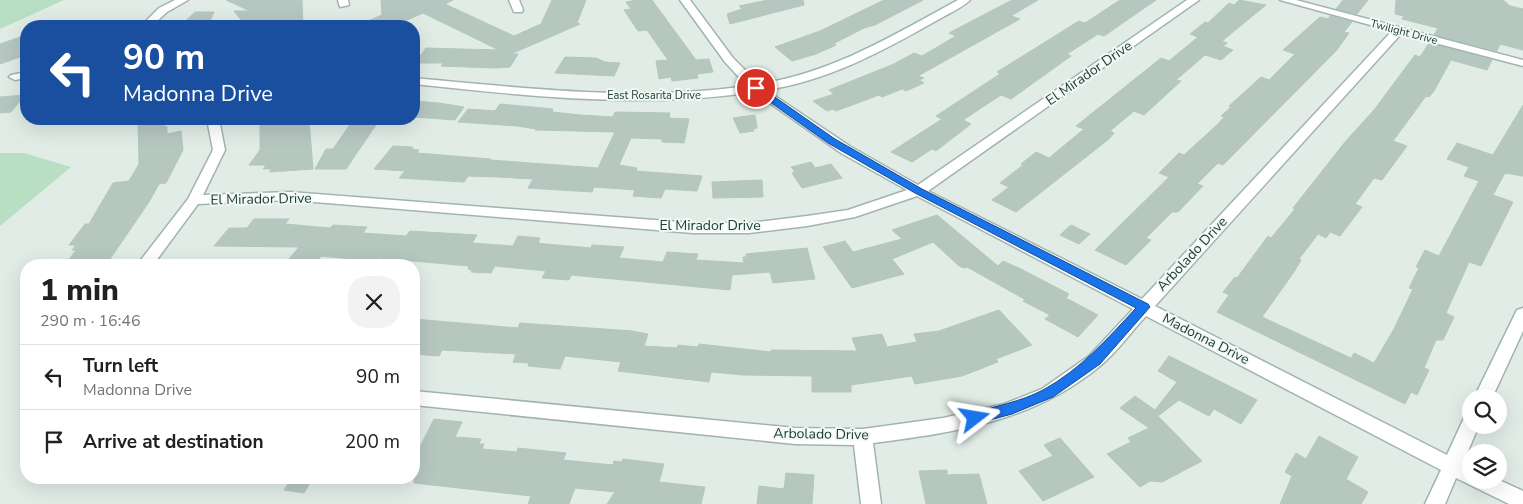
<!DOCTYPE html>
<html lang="en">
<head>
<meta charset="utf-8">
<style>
  body { margin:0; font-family:"Nunito Sans",sans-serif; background:#f2f2f2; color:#202124; height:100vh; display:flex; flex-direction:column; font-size:19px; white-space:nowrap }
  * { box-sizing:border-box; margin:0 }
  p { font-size:16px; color:#757577 }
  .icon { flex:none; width:28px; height:28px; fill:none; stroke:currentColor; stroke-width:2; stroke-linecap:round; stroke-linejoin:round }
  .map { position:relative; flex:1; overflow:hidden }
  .side { position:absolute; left:20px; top:259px; width:400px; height:225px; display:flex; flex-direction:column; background:#fff; border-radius:20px; box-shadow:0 5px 20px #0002 }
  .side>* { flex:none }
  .hud { position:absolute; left:20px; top:20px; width:400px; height:105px; border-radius:20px; box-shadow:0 5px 20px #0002; background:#1a4fa0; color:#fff; overflow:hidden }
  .buttons { position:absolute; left:1462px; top:389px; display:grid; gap:10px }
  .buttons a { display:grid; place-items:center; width:45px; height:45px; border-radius:50%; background:#fff; box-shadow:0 5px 20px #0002; font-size:25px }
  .pin { position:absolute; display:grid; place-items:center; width:42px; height:42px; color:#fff; margin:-21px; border:2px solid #fff; border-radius:50%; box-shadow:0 1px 5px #0007 }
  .me { position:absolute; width:55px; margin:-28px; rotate:76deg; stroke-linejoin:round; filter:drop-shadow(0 0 4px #0008) }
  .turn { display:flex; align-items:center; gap:18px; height:105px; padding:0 20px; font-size:22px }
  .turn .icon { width:65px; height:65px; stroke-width:2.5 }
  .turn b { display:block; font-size:35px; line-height:42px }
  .round { display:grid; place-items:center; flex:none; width:52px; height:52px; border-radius:20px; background:#f2f2f2 }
  .head { display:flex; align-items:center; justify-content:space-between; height:85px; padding:0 20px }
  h1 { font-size:30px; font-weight:800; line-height:38px }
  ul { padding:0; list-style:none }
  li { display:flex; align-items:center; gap:15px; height:65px; padding:0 20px; border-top:1px solid #e0e0e0 }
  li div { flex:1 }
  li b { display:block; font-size:19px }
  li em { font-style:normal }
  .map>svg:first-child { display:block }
  .green { fill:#b8dfc3 }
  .building { fill:#b6c7c0; stroke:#b2c7bf }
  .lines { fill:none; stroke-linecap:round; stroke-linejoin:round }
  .minor-casing { stroke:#a3b4af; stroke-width:3 }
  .minor { fill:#fff; fill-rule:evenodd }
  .route { fill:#1a73e8; stroke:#114b97 }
  .labels { text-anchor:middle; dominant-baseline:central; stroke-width:4; stroke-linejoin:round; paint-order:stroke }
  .far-street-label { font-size:11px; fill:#203e37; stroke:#f1f9f5 }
  .street-label { font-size:14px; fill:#203e37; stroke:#f1f9f5 }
</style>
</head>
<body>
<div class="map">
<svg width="1523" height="504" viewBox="0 0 1523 504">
  <rect width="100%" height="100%" fill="#e1ece7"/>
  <path class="green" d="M0,0H64L0,29Z
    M0,153H24L71,167L0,226Z"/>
  <path class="building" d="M226,0H302L303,26H246L234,11H250Z
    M381,0H453L445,4L514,36L541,24L552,0H586L577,23L580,24L511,54H518L510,67L495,68L441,66L443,63H415L426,48L499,50L423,13L394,26H356L382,15Z
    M638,0H652L696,60L709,59L713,72L697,74L698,78L672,81L671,77L659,79L656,61L668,60L647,30L638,31L624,10L631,9L626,2Z
    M768,0H803L804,5L730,24L727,14L742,9L739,6Z
    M884,0H923L875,25L864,28L833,44L836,45L816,54L792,61L775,47L820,31Z
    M1012,0H1038L1011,16L1020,19L918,76L924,78L919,80L924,83L906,91L902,89L882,97L879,95L836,111L833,109L827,111L813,101L834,94L829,90L894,64L914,53L922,56L956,36L949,33Z
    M1120,0H1156L1104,36L1098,34L1067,54L1071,56L1011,99L1001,95L963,120L971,124L936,151L932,149L912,162L891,152L942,119L936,116L1000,74L997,72L1079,21L1085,23Z
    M1239,0L1266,5L1222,41L1227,43L1223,46L1233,50L1221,60L1205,55L1176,80L1181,81L1144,115L1134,111L1110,131L1114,133L1109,139L1016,212L992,200L1009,187L1000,183L1023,165L1021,164L1036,152L1049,158L1084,129L1076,126L1161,58L1169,61L1198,37L1190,34L1205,22L1208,23L1229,3L1234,5Z
    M1343,0H1368L1357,14L1336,9Z
    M1396,0H1503L1510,6L1523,9V50L1500,44L1497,51L1434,35L1438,28L1402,19L1404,16L1395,14Z
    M195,12H214L208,26H180Z
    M1330,16L1352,22L1344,32L1349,33L1336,51L1223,165L1218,163L1197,184L1203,186L1178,212H1172L1146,238L1151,240L1126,265L1095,250L1169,177L1159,173L1179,153L1184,155L1218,124L1224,117L1221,116L1231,107L1229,106L1261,77L1269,80L1295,54L1283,50L1320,17L1328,19Z
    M26,35V55L0,64V44Z
    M1429,43L1492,60L1487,70L1451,60L1434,91L1429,97L1426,96L1393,141L1407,146L1382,180L1374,178L1355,204L1362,207L1340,236L1330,232L1326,238L1318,234L1299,259L1301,260L1294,272L1262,317L1351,358L1354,353L1374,363L1394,329L1413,289L1409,288L1419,268L1416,267L1425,250L1439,256L1479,181L1464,176L1469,167L1447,159L1457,143L1493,155L1523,105V176L1505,173L1493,195L1513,202L1481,266L1469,262L1446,313L1454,317L1443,340H1436L1424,368L1429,370L1417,395L1411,392L1405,404L1217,312L1229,295L1223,292L1235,277L1237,278L1268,236L1271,238L1295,209L1293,208L1345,142L1374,110L1415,55L1420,57Z
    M565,57L596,58L605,62L620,63L614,76L555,73Z
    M25,95L11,112L0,113V97Z
    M414,101L439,103L464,107L455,120L414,117Z
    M500,104L553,109L552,112L580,115L613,117L615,112L670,113L669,118L689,119L684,143L662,142V139L631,138L619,165L637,168L636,171L702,176L697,191L665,189L661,198L633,196L635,190L594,187L592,192L528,188L533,179L497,177L468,176L464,182L399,178L405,171L374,169L393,146L413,147L412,149L419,150L417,153L491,159L490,160L598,168L615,132L535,130L536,129L517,126L458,122L468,109L495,111Z
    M755,115L757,128L753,129L754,131L740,133L733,118Z
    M138,119H149L167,127V134L181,131L183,150L166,183L159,184L149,202L106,265H65L76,250H72L76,245H69L85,224H89L113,183L129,181L139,164Z
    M260,119H309L313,169L269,172L272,169H263L266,165H249L260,150Z
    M354,119H380L346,169H315L326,149H333Z
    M811,162L815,168L831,164L842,178L802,188L792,173L795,172L791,167Z
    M762,180L763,197L713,198L712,182Z
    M937,215L998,266L1003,261L1021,269L1069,294L1066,298L1098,315L1078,337L1045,319L1050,315L1023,301L1026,300L967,267L964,268L959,266L933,242L892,259L904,274L852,288L823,247L845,241L853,252L902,239L892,230Z
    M254,219H289L285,224L330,228L333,225L367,227L363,233L406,236L410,231L477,235L472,243L513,246L518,236L540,238L538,243L546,244L591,248L592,245L624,247L619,258L663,262L667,252L698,254L696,260L744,263L743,257H746V254L807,248L815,279L773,283L770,272L732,275L730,290L571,275L569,280L542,278L546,271L495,266L491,273L471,272L472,270L468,269L469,266L379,258L376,261L321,256L317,262L289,259L299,247L214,246L229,228H247Z
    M1071,225L1090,234L1079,244L1060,235Z
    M999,310L1032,345L996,359L998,362L962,376L915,384L912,376L851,385V392H812V376L743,375L711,372L709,382L618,371L621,362L565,356L560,369L528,366L529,363L513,362L516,354L442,350L439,356L414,354V319L518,328L520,323L632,331L648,334L644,346L677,348L678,345L698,347L699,344L771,352V350L857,351L852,338L882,334L887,347L917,342L914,334L939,331Z
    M1169,356L1257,400L1241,424L1214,409L1209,416L1179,400L1158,416L1202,461L1162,482L1150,481L1140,487L1107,454L1131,442L1128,438L1149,428L1120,408L1135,396L1155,410L1177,382L1158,371Z
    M434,419L462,422L455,437L481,439L479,444H484L482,449L517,452L518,448L566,453L563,460L613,465L614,461L622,462L623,459L664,464L659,482L705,487L701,504H607L615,492L575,488L569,504H528L531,496L414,483V459Z
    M1319,436L1358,457L1346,479L1368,492L1361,504H1280L1292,476L1285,472L1296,453L1306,459Z
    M1060,438L1094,477L1043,501L1019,471L1053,456L1044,445Z
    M947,470V475L979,474L987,504H926L919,471Z
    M786,473L814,475L812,504H757L759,486L784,489Z
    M292,478H313L304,493L284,490Z"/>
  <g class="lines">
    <g class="minor-casing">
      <path id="minor" d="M175,0H188L167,12L152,26H141L159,8Z
        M338,0H348L349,5L340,7Z
        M509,0H519L523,10L522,12H514Z
        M680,0H690L733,58L759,84C832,73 894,35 958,0H970C961,9 945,15 934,22C881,52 827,81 766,90L851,147L918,185L1187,0H1199L928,191L1142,299L1392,31L1280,0H1296L1523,60V66L1401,34L1155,306L1447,455L1464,418L1471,416V425H1479L1463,463L1471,467V480H1499L1523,491V504H1509L1456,478L1445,504H1425L1441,470L1146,316C1131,332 1117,352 1100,366C1032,422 957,432 873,443L881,504H861L854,445L795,444L414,405V391L795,428L863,429L943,418L1004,404L1042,389L1089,356L1133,309L917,196L855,217L807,226L749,233H693L290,200L198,204L153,265H137L188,199L213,150L207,119H219L225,150L203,195L290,192L693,223H749L807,216L848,210L907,190L841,153L754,92C641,109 526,96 414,84V78C524,88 637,102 747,86L725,62Z
        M26,72V78L15,80L9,77L11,75Z
        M1523,308V331L1492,398H1474L1515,314L1517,310Z"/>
    </g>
    <use href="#minor" class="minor"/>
  </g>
  <path class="route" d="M753,86H759L835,139L922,189L1148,304L1150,307L1100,364L1053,397L1012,414L975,424L970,422L968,418L970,414C995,406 1020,402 1043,390C1081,369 1107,339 1136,308L915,193L828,143L753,90Z"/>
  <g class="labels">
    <g class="far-street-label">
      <text transform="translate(1404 32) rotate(15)">Twilight Drive</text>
      <text x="654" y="95">East Rosarita Drive</text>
    </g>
    <g class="street-label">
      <text transform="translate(1089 73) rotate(-35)">El Mirador Drive</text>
      <text transform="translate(261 199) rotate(-1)">El Mirador Drive</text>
      <text x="710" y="225">El Mirador Drive</text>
      <text transform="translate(1192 254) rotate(-47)">Arbolado Drive</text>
      <text transform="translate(1206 339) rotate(27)">Madonna Drive</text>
      <text transform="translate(821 434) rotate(1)">Arbolado Drive</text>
    </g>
  </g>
</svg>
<div class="buttons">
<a><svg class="icon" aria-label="search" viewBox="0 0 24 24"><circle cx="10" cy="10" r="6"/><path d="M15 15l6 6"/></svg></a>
<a><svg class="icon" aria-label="layers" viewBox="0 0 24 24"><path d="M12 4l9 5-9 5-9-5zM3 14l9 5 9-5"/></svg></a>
</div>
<div class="pin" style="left:756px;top:88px;background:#d93025"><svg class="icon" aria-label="arrive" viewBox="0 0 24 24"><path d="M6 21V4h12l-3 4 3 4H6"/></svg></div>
<svg class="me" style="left:975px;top:418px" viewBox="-20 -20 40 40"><path d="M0-17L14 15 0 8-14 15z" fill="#1a73e8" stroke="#fff" stroke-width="4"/></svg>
<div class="hud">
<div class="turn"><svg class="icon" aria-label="left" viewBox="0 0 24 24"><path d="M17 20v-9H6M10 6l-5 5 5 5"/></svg><div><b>90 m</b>Madonna Drive</div></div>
</div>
<section class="side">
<div class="head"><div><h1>1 min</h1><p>290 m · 16:46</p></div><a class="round"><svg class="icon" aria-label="close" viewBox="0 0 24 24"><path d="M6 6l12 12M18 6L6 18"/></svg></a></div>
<ul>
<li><svg class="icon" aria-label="left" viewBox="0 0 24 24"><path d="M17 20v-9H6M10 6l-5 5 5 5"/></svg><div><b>Turn left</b><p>Madonna Drive</p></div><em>90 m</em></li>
<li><svg class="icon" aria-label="arrive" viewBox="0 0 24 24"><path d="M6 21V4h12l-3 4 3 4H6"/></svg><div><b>Arrive at destination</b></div><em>200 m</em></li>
</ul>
</section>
</div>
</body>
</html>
